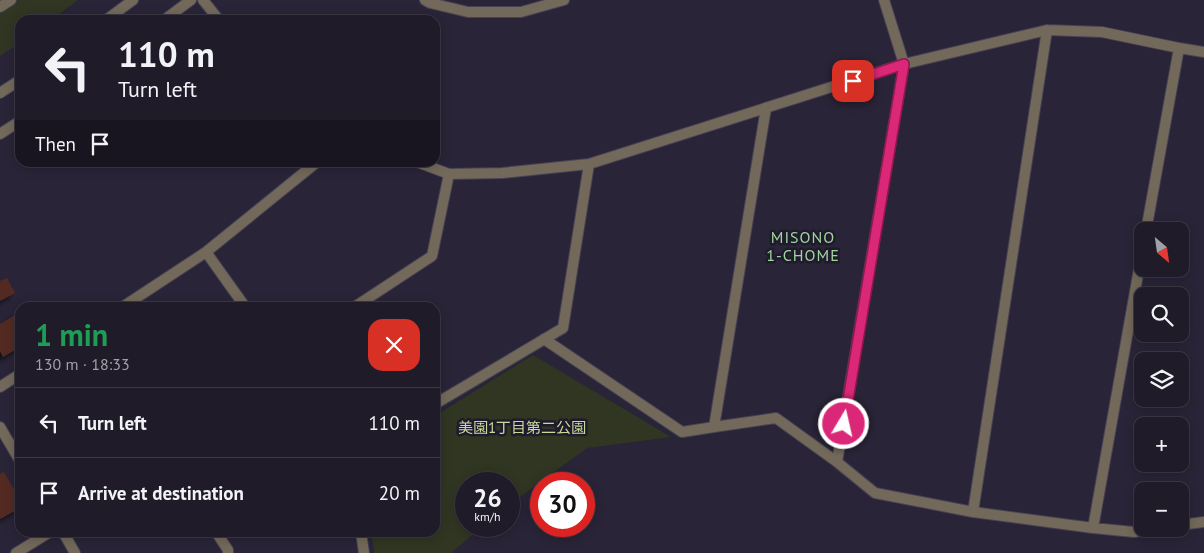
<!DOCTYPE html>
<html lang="en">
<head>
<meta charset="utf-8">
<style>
  body { margin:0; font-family:"PT Sans","Noto Sans JP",sans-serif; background:#272431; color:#f1f3f6; height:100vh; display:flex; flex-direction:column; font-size:19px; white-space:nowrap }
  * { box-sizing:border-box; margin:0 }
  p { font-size:16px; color:#a1a1a8 }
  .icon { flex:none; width:28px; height:28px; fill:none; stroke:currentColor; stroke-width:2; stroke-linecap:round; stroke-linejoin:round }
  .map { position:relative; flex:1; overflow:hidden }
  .details { position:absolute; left:15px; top:302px; width:425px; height:235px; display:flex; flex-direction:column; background:#1f1b29; border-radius:15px; box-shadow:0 2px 12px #0003,0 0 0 1px #3c3946 }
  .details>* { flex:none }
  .banner { position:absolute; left:15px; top:15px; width:425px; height:152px; border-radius:15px; box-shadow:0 2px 12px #0003,0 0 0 1px #3c3946; background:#1f1b29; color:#f1f3f6; overflow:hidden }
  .needle { width:32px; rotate:151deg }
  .controls { position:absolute; left:1134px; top:222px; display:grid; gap:10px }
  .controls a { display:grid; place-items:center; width:55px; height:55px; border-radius:10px; background:#1f1b29; box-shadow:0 2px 12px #0003,0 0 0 1px #3c3946; font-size:25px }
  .speed { position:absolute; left:455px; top:472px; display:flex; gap:10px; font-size:25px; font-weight:700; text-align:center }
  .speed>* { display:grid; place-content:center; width:65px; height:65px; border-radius:50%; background:#1f1b29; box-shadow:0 2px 12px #0003,0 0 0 1px #3c3946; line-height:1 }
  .speed small { font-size:12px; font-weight:400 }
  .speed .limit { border:8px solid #d22; background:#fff; color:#111 }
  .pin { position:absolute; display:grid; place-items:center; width:42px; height:42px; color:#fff; margin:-21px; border-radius:10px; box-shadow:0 2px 8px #0006 }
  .me { position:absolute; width:55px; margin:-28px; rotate:9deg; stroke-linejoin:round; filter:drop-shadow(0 0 4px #0008) }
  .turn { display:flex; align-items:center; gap:18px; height:105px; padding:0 20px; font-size:22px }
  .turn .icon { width:65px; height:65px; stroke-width:2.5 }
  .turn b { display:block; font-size:35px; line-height:42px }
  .then { display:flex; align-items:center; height:48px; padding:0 20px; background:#0003; gap:10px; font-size:19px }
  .round { display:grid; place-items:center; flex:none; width:52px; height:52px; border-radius:15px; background:#272431 }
  .overview { display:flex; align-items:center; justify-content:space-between; height:85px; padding:0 20px }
  h1 { font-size:30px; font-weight:600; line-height:38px; color:#1e9e55 }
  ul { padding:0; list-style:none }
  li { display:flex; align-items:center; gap:15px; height:70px; padding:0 20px; border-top:1px solid #3c3946 }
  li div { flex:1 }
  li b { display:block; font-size:19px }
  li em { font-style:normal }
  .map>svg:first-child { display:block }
  .green { fill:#303622 }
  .building { fill:#522c24; filter:url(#shadow) }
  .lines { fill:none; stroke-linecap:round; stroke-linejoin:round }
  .service-casing { stroke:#464254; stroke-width:12 }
  .minor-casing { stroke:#464254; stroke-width:12 }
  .tertiary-casing { stroke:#464254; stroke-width:12 }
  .service { stroke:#72695a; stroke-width:10 }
  .minor { stroke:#72695a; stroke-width:10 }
  .tertiary { stroke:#72695a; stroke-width:10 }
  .route-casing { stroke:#8e194d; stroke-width:12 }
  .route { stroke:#db2777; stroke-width:9 }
  .labels { text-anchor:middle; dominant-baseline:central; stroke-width:5; stroke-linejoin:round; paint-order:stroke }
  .park-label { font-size:15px; fill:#c7da9a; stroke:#201a2d }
  .neighbourhood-label { font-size:16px; letter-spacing:1px; fill:#9ed69b; stroke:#201a2d }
</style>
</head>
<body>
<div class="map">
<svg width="1204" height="553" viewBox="0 0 1204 553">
  <defs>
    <filter id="shadow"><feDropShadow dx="-4.5" dy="4.5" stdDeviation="2.5" flood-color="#0009"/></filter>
  </defs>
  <rect width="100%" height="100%" fill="#292437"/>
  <path class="green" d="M0,0H78L51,20H20V43L0,56Z
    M533,355L671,437L587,448L509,505V484H466V526H483L451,553H374L371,533L435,532V416Z"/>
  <path class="building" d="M7,278L15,293L0,301V281Z
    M20,312V347L3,357L0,351V324Z
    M4,472L20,500V508L0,519V474Z"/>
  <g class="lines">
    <g class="service-casing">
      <path id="service" d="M0,7L11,0"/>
    </g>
    <g class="minor-casing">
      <path id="minor" d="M203,0L219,20
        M884,0L904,64L837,462L875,493L973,512L1093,528L1134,532L1155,529
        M766,108L714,427L776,418L837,462
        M417,162L449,174L502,173L589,164L904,64L1047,30L1102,32L1179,48L1204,52
        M1146,231L1179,48
        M206,252L246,308
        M121,308L206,252L317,162
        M353,308L432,256L449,174
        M544,339L682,432L714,427
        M0,387L20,374
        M435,404L563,328L589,164
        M0,427L20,461
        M973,512L1047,30
        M1180,525L1204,522
        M1093,528L1142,252
        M63,532L75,553
        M216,532L228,550V553
        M361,532L364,553
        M16,553L50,532"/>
    </g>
    <g class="tertiary-casing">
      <path id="tertiary" d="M425,0L430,3L468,12H521L564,0
        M106,20L133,0
        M164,20L191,0
        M0,93L20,80
        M0,134L20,121"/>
    </g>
    <use href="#service" class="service"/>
    <use href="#minor" class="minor"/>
    <use href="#tertiary" class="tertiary"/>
  </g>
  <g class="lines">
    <g class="route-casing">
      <path id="route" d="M844,424L904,64L853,81"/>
    </g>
    <use href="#route" class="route"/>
  </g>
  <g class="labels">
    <g class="park-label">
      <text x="522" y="427">美園1丁目第二公園</text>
    </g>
    <g class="neighbourhood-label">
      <text x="803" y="237">MISONO<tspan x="803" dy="18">1-CHOME</tspan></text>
    </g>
  </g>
</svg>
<div class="controls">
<a><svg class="needle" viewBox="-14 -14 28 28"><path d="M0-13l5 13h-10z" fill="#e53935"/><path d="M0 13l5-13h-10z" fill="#a1a1a8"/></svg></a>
<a><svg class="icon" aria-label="search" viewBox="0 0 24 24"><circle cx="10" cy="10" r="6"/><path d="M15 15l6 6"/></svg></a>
<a><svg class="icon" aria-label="layers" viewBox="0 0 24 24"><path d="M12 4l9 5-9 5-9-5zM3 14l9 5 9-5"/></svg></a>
<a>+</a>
<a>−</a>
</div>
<div class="speed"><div>26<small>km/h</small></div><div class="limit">30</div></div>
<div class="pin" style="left:853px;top:81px;background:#d93025"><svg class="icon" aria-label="arrive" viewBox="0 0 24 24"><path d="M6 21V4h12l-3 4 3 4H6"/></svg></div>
<svg class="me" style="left:844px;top:424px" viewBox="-20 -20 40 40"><circle r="17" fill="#db2777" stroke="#fff" stroke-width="3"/><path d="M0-11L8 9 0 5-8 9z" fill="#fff"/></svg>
<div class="banner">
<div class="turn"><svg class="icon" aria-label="left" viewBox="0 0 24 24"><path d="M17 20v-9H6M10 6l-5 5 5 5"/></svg><div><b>110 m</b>Turn left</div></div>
<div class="then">Then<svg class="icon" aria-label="arrive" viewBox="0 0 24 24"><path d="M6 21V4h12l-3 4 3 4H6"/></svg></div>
</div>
<section class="details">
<div class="overview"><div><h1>1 min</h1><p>130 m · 18:33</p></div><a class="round" style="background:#d93025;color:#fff"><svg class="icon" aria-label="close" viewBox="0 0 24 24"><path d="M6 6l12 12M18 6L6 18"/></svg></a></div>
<ul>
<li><svg class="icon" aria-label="left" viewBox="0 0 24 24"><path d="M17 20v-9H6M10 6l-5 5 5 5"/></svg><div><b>Turn left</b></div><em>110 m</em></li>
<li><svg class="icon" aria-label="arrive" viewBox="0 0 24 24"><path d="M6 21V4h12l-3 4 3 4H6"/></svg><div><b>Arrive at destination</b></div><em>20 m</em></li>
</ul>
</section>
</div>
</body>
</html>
